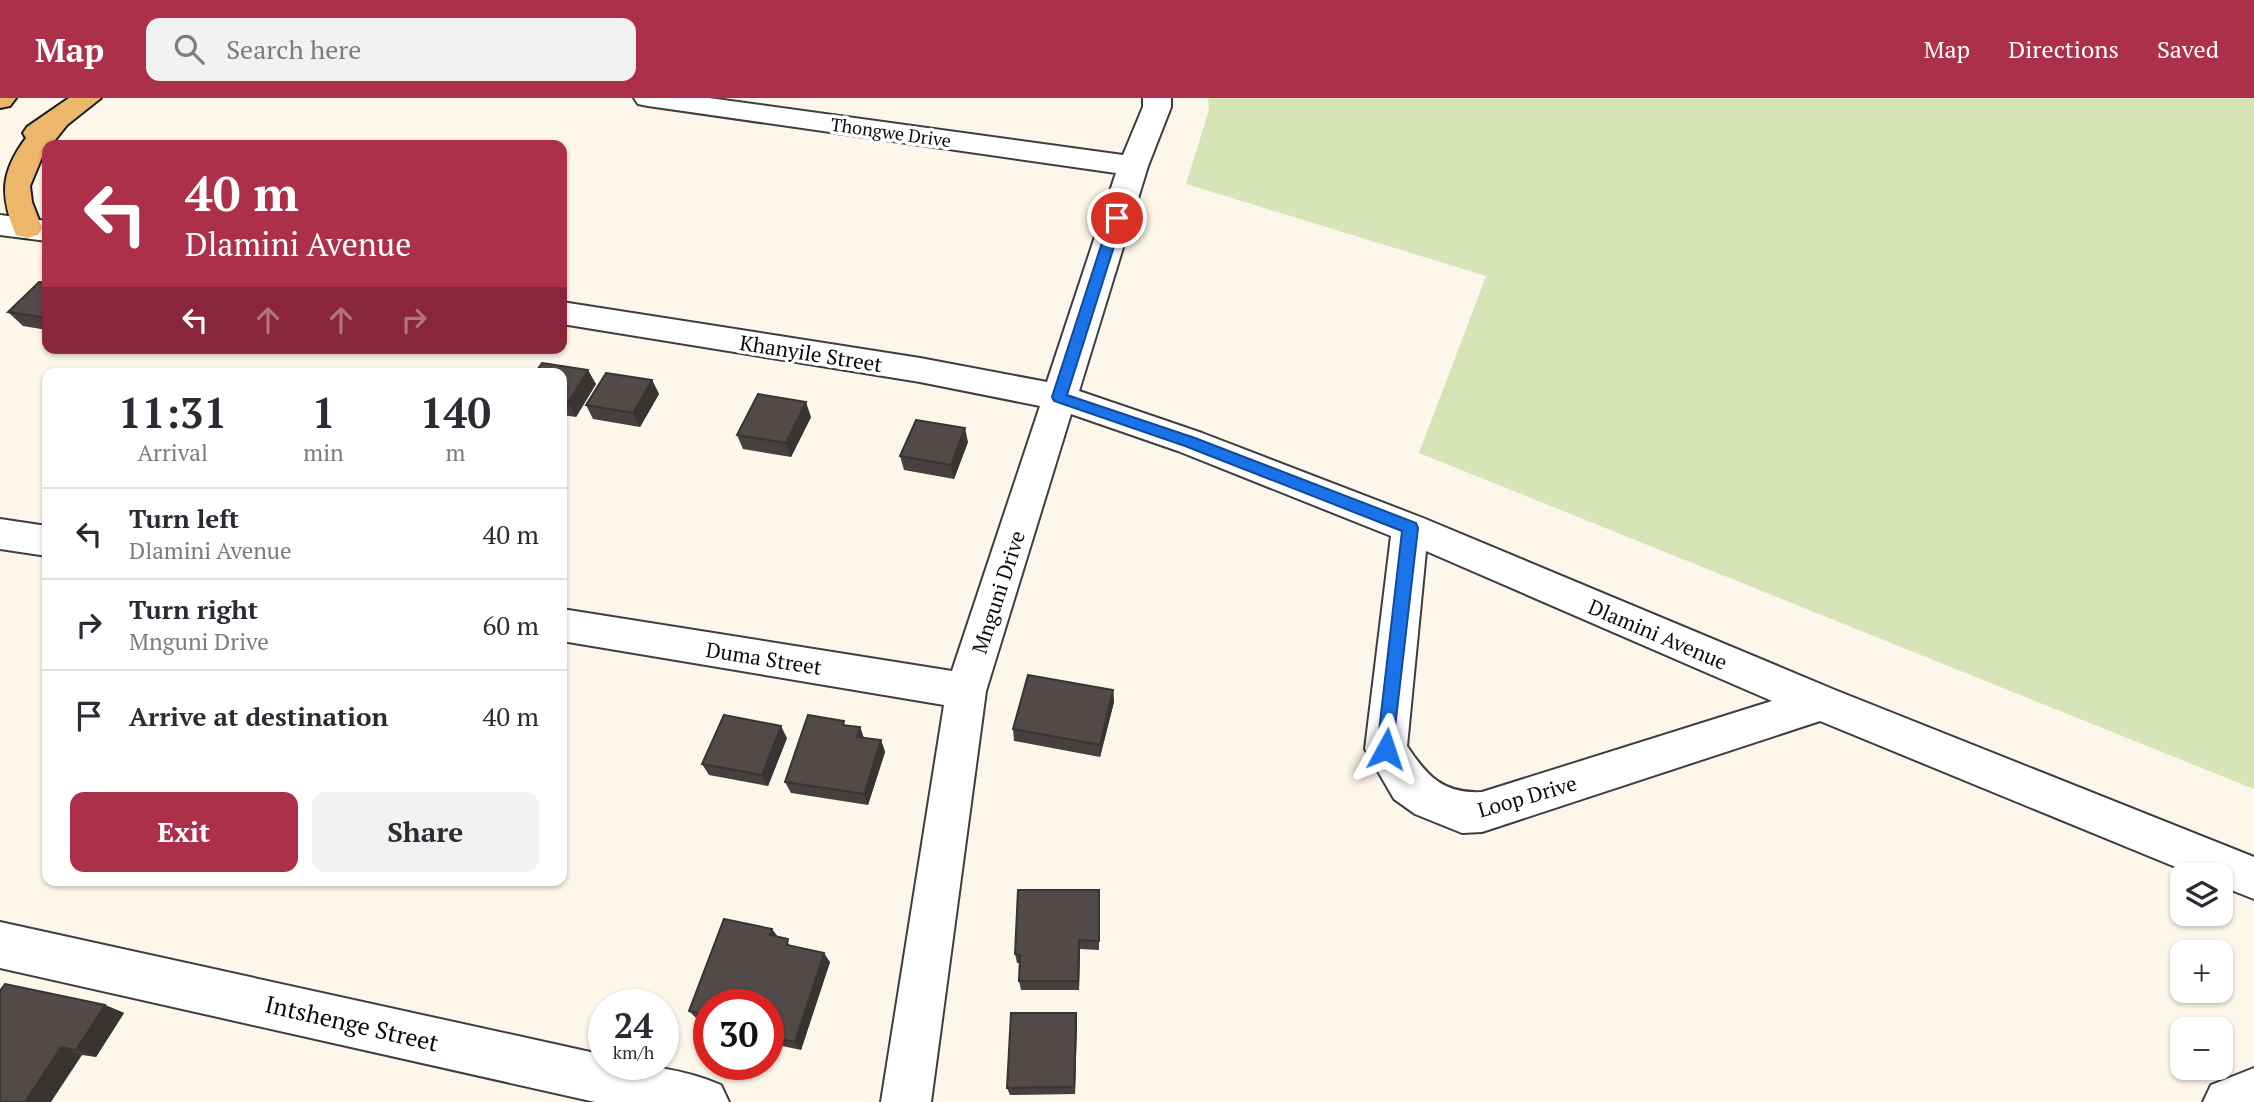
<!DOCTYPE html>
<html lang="en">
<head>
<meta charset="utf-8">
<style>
  body { margin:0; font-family:"PT Serif",serif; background:#f2f2f3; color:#2b2b33; height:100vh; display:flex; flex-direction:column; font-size:26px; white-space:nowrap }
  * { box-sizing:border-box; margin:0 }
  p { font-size:23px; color:#7c7c81 }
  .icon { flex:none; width:38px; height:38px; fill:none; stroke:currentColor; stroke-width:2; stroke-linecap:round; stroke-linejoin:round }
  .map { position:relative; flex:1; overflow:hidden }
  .sheet { position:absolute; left:42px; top:270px; width:525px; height:518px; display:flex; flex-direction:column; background:#fff; border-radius:14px; box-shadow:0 2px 5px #0004 }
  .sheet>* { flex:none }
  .guide { position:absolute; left:42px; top:42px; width:525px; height:214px; border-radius:14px; box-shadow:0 2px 5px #0004; background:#ad304b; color:#fff; overflow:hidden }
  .controls { position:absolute; left:2170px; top:765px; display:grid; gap:14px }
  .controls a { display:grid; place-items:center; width:63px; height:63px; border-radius:14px; background:#fff; box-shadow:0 2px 5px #0004; font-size:35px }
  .speed { position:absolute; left:588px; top:891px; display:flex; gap:14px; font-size:35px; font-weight:700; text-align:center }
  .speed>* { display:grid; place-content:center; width:91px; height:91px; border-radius:50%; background:#fff; box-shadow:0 2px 5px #0004; line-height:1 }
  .speed small { font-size:18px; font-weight:400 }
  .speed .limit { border:10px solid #d22; background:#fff; color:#111 }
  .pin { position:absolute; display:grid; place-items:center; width:60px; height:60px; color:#fff; margin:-30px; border:4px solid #fff; border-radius:50%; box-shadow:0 2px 7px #0007 }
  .me { position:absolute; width:77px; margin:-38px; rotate:5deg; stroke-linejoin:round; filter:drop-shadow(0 0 5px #0008) }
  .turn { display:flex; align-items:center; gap:24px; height:147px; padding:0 28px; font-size:32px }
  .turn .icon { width:91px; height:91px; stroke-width:2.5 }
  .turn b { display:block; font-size:49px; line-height:60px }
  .lanes { display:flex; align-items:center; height:66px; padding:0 28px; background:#0003; justify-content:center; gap:35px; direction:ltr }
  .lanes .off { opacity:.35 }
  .eta { display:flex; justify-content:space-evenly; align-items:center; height:119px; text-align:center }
  .eta b { font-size:42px; font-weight:700; line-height:49px }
  .primary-button { display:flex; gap:14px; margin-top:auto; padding:14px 28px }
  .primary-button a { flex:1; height:80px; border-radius:14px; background:#ad304b; color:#fff; font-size:28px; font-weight:700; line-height:80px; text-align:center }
  .primary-button a+a { background:#f2f2f3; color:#2b2b33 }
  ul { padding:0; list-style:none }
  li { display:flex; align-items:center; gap:21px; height:91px; padding:0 28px; border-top:2px solid #e1e1e2 }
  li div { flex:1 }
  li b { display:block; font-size:26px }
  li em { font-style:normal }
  header { display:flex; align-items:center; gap:42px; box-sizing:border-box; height:98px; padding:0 35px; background:#ad304b; color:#fff }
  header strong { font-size:33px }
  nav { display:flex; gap:38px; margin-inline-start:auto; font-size:24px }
  .search { width:490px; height:63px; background:#f2f2f3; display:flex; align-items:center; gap:18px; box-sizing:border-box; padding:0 24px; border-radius:14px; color:#7c7c81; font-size:26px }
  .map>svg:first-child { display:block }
  .green { fill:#d6e4b8 }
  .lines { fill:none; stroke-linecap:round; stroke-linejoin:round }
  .minor-casing { stroke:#3e3e3e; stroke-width:4 }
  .major-casing { stroke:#1c1c1c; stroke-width:4 }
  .minor { fill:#fff; fill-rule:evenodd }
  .major { fill:#ecb76b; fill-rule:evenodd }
  .wall { fill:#47403e }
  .shaded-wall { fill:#393432 }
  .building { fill:#524a48; stroke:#393432; stroke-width:2 }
  .route { fill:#1a73e8; stroke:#114b97; stroke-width:2 }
  .labels { text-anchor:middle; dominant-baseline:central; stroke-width:7; stroke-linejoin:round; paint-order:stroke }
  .far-street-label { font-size:18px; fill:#0b0b0b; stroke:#fff }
  .street-label { font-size:21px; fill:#0b0b0b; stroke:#fff }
  .near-street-label { font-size:24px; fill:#0b0b0b; stroke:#fff }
</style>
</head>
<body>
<header>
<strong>Map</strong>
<div class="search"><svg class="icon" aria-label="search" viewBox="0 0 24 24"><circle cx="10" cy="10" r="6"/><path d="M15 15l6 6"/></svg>Search here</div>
<nav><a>Map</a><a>Directions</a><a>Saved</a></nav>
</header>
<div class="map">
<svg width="2254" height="1004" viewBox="0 0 2254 1004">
  <rect width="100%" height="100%" fill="#fdf6ea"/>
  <path class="green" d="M1208,0H2254V691L1419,355L1486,178L1186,86L1209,12Z"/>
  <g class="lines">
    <g class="minor-casing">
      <path id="minor" d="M634,0H709L1123,57L1143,9V0H1171V9L1148,68L1079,293L1202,335L1423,420L1835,592L2254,759V801L2221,788V777H2195L1820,623L1482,734L1462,735L1415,716L1394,701L1365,651L1391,438L1178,353L1071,316L986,593L931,1004H881L944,607L562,543V511L952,573L1040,308L920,284L562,226V204L920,260L1047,284L1116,75L648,8L638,6ZM1426,453L1772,603L1482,694C1443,696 1427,678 1407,648Z
        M0,117L47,123V143L0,137Z
        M0,421L47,428V458L0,451Z
        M0,824L604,957V966C644,966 684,971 721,987L729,1004H595L0,870Z
        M2254,970V1004H2203L2211,987Z"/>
    </g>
    <g class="major-casing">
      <path id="major" d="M0,0H16L10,8L0,10Z
        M69,0H101L67,27L51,47H47L30,88L32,104L42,130L38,137L27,140L16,137C0,98 0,75 26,40L23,35L27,29Z"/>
    </g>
    <use href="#minor" class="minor"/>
    <use href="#major" class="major"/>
  </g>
  <path class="wall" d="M47,185V232L23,228L8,214Z
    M562,275L596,286L576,319L562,317Z
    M652,282L659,296L640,329L593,321L586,307Z
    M811,319L791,359L743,351L737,337Z
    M968,344L954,381L904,372L900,358Z
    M1113,592L1114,604L1100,659L1014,643L1013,631Z
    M844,623L845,628L860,629L864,640L881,642L885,654L868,707L791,695L785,684Z
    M787,640L768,688L709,677L702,666Z
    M1099,792V852L1080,851L1079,892H1021L1019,883L1020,865H1017L1015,856Z
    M778,839L793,849L830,864L801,952L768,945V906H709V924L697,921L689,913Z
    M105,907L124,915L96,959L82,957L0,1004Z
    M1076,915L1077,923L1075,996L1010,997L1007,990Z"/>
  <path class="shaded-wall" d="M588,272L596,286L576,319L568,305Z
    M652,282L659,296L640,329L633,315Z
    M806,304L811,319L791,359L786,345Z
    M965,330L968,344L954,381L951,367Z
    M1113,592L1114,604L1100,659V647Z
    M781,628L787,640L768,688L762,677Z
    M860,629L864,641L857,639Z
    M881,642L885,654L868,707L864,696Z
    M772,831L779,840L770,837Z
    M1079,842L1080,851L1079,892L1078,883Z
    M824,855L830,864L801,952L795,944Z
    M105,907L124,915L96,959L76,952Z
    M1076,915L1077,923L1075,996L1074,989Z
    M61,949L82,957L51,1004H25Z"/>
  <path class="building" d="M39,184L47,185V220L8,214Z
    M542,265L588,272L568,305L562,304V275H535Z
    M606,275L652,282L633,315L586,307Z
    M758,296L806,304L786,345L737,337Z
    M916,322L965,330L951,367L900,358Z
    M1028,577L1113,592L1100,647L1013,631Z
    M724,617L781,628L762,677L702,666Z
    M808,617L844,623L842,627L860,629L857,639L881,642L864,696L785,684Z
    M1018,792H1099V843L1079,842L1078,883H1019L1020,857L1015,856Z
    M724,821L772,831L770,837L788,841L787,847L824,855L795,944L768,939V906H709V917L689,913Z
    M5,886L105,907L76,952L61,949L25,1004H0V893Z
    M1011,915H1076L1074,989L1007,990Z"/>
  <path class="route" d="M1117,116L1123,120L1067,297L1195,340L1416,425L1418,430L1392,656L1386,658L1380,656L1377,651L1402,433L1185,348L1054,303L1052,299L1110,120Z"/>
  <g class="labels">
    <g class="far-street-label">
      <text transform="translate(891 34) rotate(8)">Thongwe Drive</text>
    </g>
    <g class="street-label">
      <text transform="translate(811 255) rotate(9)">Khanyile Street</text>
      <text transform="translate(998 494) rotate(-72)">Mnguni Drive</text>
      <text transform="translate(1658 536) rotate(23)">Dlamini Avenue</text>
      <text transform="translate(764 560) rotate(9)">Duma Street</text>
      <text transform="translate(1527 698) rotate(-16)">Loop Drive</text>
    </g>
    <g class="near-street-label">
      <text transform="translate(352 925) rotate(13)">Intshenge Street</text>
    </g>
  </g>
</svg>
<div class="controls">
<a><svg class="icon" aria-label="layers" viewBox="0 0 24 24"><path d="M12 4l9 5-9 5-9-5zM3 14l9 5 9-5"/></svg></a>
<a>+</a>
<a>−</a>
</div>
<div class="speed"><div>24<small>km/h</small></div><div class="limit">30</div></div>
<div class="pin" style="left:1117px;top:120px;background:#d93025"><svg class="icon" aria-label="arrive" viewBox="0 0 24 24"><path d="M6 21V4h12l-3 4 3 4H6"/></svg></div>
<svg class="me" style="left:1386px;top:651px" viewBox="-20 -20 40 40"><path d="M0-17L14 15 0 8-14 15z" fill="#1a73e8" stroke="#fff" stroke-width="4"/></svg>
<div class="guide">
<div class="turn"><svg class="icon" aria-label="left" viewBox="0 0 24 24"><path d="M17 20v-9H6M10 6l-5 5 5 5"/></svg><div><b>40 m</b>Dlamini Avenue</div></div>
<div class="lanes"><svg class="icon" aria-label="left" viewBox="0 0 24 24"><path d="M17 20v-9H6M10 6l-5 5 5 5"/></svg><svg class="icon off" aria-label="ahead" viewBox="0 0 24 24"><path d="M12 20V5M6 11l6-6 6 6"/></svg><svg class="icon off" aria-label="ahead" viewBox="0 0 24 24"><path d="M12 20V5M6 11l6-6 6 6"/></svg><svg class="icon off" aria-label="right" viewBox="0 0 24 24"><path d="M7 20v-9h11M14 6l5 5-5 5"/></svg></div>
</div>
<section class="sheet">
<div class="eta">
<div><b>11:31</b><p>Arrival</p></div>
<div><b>1</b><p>min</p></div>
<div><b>140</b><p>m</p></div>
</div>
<ul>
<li><svg class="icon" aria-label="left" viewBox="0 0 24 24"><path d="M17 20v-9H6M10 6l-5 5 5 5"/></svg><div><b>Turn left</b><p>Dlamini Avenue</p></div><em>40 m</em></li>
<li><svg class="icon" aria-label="right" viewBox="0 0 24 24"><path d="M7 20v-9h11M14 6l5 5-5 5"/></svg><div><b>Turn right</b><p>Mnguni Drive</p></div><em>60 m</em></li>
<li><svg class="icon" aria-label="arrive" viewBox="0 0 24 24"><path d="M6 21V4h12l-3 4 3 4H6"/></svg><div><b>Arrive at destination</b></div><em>40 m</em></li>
</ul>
<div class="primary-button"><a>Exit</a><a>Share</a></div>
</section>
</div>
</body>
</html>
